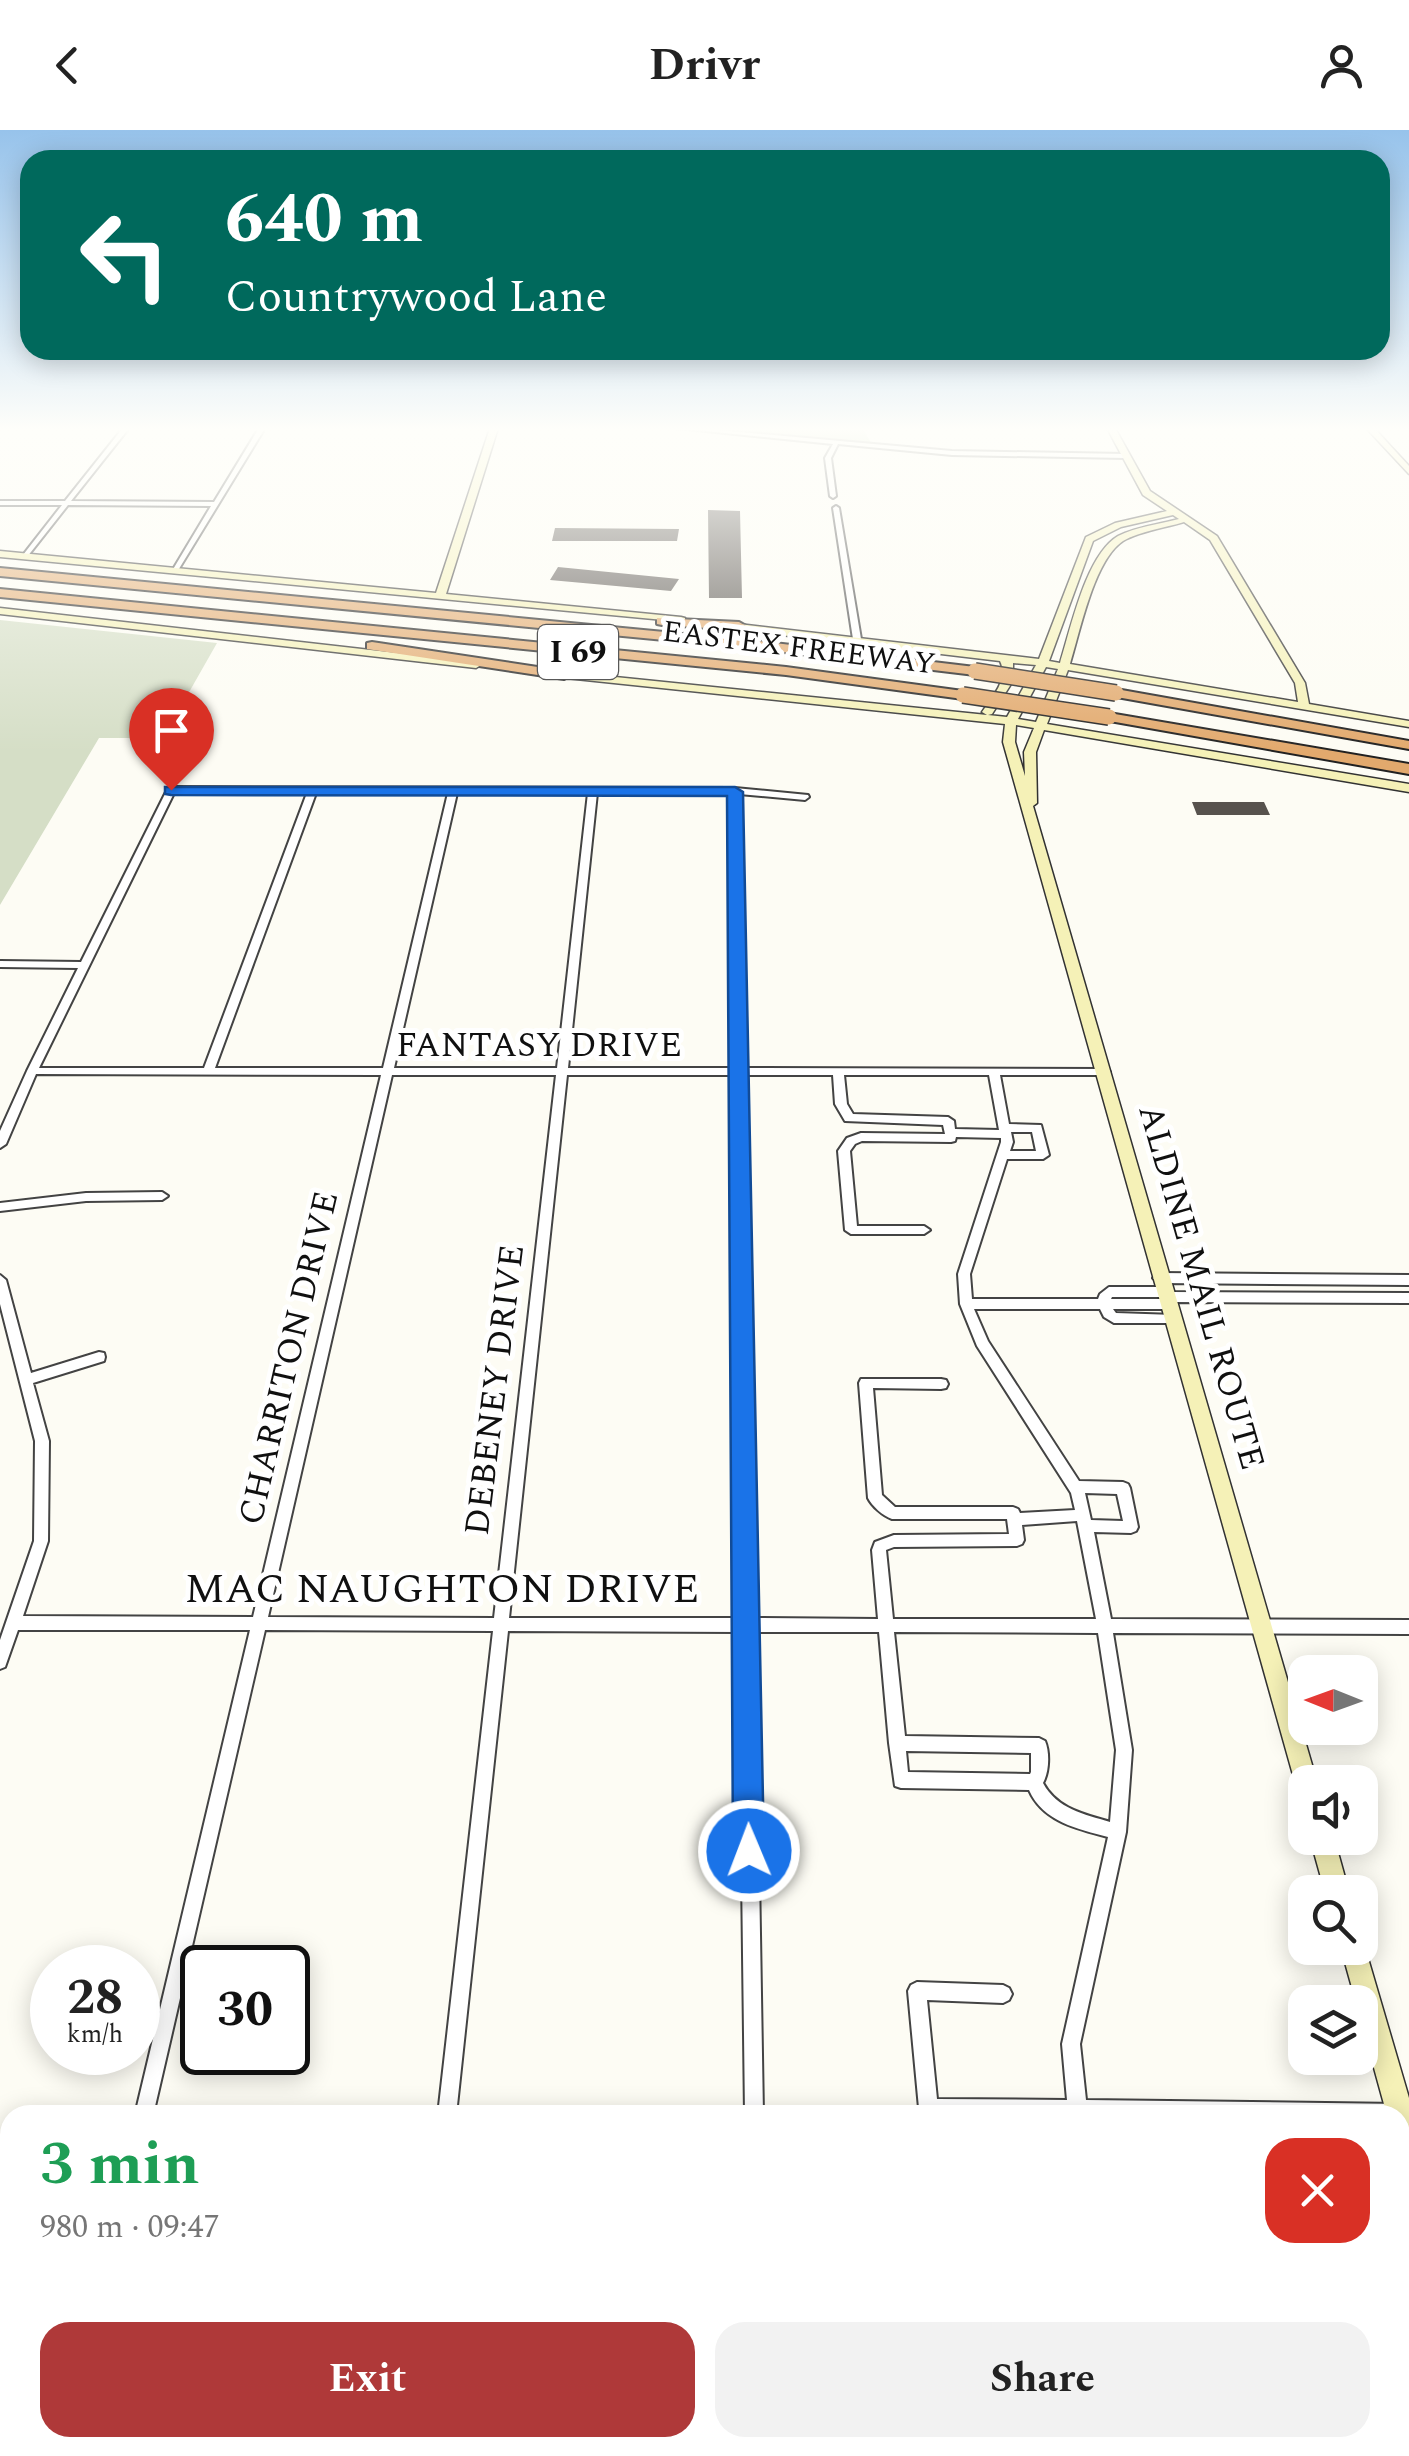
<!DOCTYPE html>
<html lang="en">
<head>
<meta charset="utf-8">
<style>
  body { margin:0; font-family:Spectral,serif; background:#f2f2f2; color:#222; height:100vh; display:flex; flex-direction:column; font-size:38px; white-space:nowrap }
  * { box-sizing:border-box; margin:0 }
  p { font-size:32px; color:#767676 }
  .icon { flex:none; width:55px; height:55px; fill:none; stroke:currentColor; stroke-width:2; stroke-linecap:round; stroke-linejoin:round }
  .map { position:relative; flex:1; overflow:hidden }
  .details { position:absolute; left:0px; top:1975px; width:1410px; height:352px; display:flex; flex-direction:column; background:#fff; border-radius:30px 30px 0 0; box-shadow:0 5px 25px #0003 }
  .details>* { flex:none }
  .top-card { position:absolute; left:20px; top:20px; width:1370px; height:210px; border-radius:30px; box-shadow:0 5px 25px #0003; background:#00695c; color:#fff; overflow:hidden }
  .needle { width:65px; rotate:271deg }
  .fabs { position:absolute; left:1288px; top:1525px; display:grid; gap:20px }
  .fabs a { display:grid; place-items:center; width:90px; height:90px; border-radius:20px; background:#fff; box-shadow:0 5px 25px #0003; font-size:50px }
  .speed { position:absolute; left:30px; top:1815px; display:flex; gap:20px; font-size:50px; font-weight:700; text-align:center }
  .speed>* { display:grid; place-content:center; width:130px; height:130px; border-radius:50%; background:#fff; box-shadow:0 5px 25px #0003; line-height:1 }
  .speed small { font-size:25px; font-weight:400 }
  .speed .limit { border:5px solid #111; border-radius:15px; background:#fff; color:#111 }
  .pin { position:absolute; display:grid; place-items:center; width:85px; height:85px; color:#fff; margin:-102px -42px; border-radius:50% 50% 50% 0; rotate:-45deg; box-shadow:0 0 10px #0007 }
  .pin .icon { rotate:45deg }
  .me { position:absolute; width:110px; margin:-55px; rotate:359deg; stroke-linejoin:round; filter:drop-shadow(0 0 8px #0008) }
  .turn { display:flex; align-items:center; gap:35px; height:210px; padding:0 40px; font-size:45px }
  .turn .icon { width:130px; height:130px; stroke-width:2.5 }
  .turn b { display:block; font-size:70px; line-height:85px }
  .round { display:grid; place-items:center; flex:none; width:105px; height:105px; border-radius:30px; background:#f2f2f2 }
  .summary { display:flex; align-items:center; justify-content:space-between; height:170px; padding:0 40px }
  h1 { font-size:60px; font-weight:700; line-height:75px; color:#1e9e55 }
  .action { display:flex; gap:20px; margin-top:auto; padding:20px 40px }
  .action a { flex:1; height:115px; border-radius:30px; background:#af3939; color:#fff; font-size:40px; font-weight:700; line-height:115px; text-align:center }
  .action a+a { background:#f2f2f2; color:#222 }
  header { display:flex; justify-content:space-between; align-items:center; height:130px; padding:0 40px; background:#fff; font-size:45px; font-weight:700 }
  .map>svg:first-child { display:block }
  .forest { fill:#b6d3a2 }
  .cemetery { fill:#d5dec6 }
  .building { fill:#57524d }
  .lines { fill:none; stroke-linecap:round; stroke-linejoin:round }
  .street-casing { stroke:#434343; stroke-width:4 }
  .secondary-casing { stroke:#323232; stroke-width:3 }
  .highway-casing { stroke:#212121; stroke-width:4 }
  .street { fill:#fff; fill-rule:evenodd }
  .secondary { fill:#f5f1b7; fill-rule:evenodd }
  .highway { fill:#e2a96d; fill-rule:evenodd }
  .highway-bridge-casing { stroke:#212121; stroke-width:18; stroke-linecap:butt }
  .highway-bridge { stroke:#e2a96d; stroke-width:15 }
  .route { fill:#1a73e8; stroke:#114b97; stroke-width:2.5 }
  .labels { text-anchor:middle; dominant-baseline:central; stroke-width:10; stroke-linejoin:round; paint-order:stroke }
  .far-street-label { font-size:30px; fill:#101010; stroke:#fff }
  .shield { fill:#fff; stroke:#585858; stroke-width:2.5 }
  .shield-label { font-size:32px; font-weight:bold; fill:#101010 }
  .street-label { font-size:35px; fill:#101010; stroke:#fff }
  .near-street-label { font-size:42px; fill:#101010; stroke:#fff }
</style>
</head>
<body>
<header><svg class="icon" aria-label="back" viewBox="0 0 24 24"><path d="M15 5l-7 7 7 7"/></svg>Drivr<svg class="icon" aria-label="person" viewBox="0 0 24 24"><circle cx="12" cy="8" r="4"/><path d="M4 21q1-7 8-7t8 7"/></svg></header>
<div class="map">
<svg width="1409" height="2326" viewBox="0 0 1409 2326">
  <rect width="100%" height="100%" fill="#fdfcf4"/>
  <path class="forest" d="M704,298H862L872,314Z"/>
  <path class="cemetery" d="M0,490L217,513L163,608H99L0,775Z"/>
  <path class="building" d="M708,380L740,381L742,468H709Z
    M555,398L679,399L677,411H552Z
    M558,437L679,449L671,461L550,450Z
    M1192,672H1264L1270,685H1197Z"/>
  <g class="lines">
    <g class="street-casing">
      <path id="street" d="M123,298H129L71,371L214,372L259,298H265L177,442L172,441L211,376L68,375L27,427H23V425L62,375H0V371H65Z
        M676,298H695L952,321L1126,324L1129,326L1126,328L952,325L838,314L831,328L836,366L833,368L830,366L825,328L833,314Z
        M836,376L839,378L861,509L857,511L853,509L833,378Z
        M171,657L735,658L808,665L809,667L805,670L739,664L744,938L1105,939L1110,942L1105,945H1000L1009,994L1041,995L1049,1025L1043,1029H1007L970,1144L972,1169H1098L1100,1164L1109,1157H1164L1168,1159L1170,1162L1409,1163V1173L1172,1172L1171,1177L1167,1179H1113L1116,1183L1175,1185L1177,1188L1175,1191L1171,1193H1114L1104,1187L1100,1179H974L988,1211L1079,1351L1123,1352L1128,1354L1130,1358L1138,1397L1136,1401L1131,1403L1094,1402L1111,1489L1409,1490V1504L1113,1503L1132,1620L1126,1702L1080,1914L1086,1970L1400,1974L1407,1976L1409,1982L1407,1990L1400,1992V1985H921L919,1978L908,1861L911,1855L917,1852L1003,1855L1009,1858L1012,1864L1009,1870L1003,1873L927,1870L937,1969L1067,1970L1062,1914L1108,1707C1078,1699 1043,1692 1029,1660L901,1658L895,1656L889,1613L879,1502H755L763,1985H745L739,1502L508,1501L456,1985H438L493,1501L265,1500L153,1985H135L250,1500H18L5,1537L0,1539V1510L34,1411L35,1311L0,1174V1145L6,1150L31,1243L99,1222L104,1223L105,1227L104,1231L33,1253L49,1311L48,1411L23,1486L253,1487L381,945L36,944L6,1014L0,1018V1001L27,941L78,838L0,837V831L81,832L167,660ZM174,663H307L204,938H39ZM316,663H448L383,938H215ZM457,663H588L557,938H394ZM597,663L731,664L734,938H568ZM392,945H556L494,1488L268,1487ZM567,945H734L739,1488H509ZM744,945H833L835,974L845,991L943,995L945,1004L861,1003L847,1008L838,1021L845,1100L851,1104H924L930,1100L924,1096H857L850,1021L855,1014L862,1011L951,1012L955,1011L956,1007L1001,1008V1012L958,1144L960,1174L977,1216L1071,1363L1075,1380L1020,1383L1018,1379L1013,1377H895L882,1365L873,1258L941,1259L946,1258L948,1254L946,1250L941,1249H861L859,1253L868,1368C872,1376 883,1386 892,1389H1007L1009,1404L894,1405L875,1412L872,1420L878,1489L754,1488ZM844,945H989L999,1000L955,999L954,991L948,987L853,984L847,974ZM1011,1002H1032L1036,1021H1010L1013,1012ZM1112,1167H1159L1160,1169H1111ZM1085,1363L1117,1364L1123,1391L1091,1390ZM1077,1391L1096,1489H893L886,1420L894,1417L1017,1416L1022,1414L1024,1410L1022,1395ZM894,1502L1098,1503L1116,1620L1110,1692C1084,1684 1057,1679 1043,1653C1049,1642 1050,1623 1045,1611L1039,1608L905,1606ZM906,1621L1031,1623V1642L1030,1644L908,1642Z
        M162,1062L168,1066L162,1070L86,1071L0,1081V1073L86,1063Z
        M1159,1143L1409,1145V1155L1159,1153L1153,1148Z
        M53,2318H75L73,2326H51Z
        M401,2318H423L422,2326H400Z
        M749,2318H771V2326H749Z
        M947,2318H969L970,2326H948Z"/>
    </g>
    <g class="secondary-casing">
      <path id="secondary" d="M490,298H498L446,464L681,487L685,488V492L0,427V421L436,463Z
        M1107,298H1115L1150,361L1217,406L1305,553L1309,574L1409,591V597L1068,540L1047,594L1409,654V662L1044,600L1036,622L1037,673L1033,676L1317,1652H1305V1663L1298,1660L1295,1652L1003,612L1005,594L547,546L542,543L547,540L987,585L982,582C993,566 1009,549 1000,531L722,498L717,495L722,492L1039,529L1086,407L1115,393L1167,381L1143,365ZM1173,385L1179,389C1160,394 1135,397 1118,406C1086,425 1071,498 1060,533L1049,531L1093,411L1121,397ZM1184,392L1210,410L1295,553L1298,572L1070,534C1080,502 1094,430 1123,411C1140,401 1165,398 1184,392ZM1013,533L1036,535L1007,587L988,585L992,584L1013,551ZM1046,537L1058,539L1036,592L1018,589ZM1016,595L1034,598L1024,622L1025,646L1015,612Z
        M1366,298H1374L1409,336V344Z
        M0,478L476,532L481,535L476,538L0,484Z
        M1310,1708H1334L1349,1762H1325Z
        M1360,1809L1365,1818L1409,1968V2027L1400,2024V1985H1387L1360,1887V1872H1356L1341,1818H1360Z"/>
    </g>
    <g class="highway-casing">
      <path id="highway" d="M0,438L758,511L975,537L982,541L975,545L758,519L0,446Z
        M0,459L786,537L963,561L970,565L963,569L786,545L0,467Z
        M657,488L739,492L746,496L739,500L662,495L657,494Z
        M372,512L564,541L571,545L564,549L367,519V513Z
        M1116,559L1409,611V619L1111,566V560Z
        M1109,583L1409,634V644L1104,590V584Z"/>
    </g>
    <use href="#street" class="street"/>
    <use href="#secondary" class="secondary"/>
    <use href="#highway" class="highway"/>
    <g class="highway-bridge-casing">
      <path id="highway-bridge" d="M975,541L1116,563
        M963,565L1109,587"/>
    </g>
    <use href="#highway-bridge" class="highway-bridge"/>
  </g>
  <linearGradient id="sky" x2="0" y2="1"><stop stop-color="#97c3eb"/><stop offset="0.48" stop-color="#fefefa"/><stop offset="1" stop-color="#fefefa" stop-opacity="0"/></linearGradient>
  <rect width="1409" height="623" fill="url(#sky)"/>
  <path class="route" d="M165,657H735L743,662L764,1721L760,1732L749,1736L738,1732L733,1721L727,666L171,665L165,664Z"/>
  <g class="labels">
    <g class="far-street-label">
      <text transform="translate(799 518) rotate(7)">EASTEX FREEWAY</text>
    </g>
    <rect class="shield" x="538" y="495" width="80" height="54" rx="8"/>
    <g class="shield-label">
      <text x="578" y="522">I 69</text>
    </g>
    <g class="street-label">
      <text x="539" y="915">FANTASY DRIVE</text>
      <text transform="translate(1201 1157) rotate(74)">ALDINE MAIL ROUTE</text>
      <text transform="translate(289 1228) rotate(-77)">CHARRITON DRIVE</text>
      <text transform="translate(495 1260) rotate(-83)">DEBENEY DRIVE</text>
    </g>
    <g class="near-street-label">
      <text x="442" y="1459">MAC NAUGHTON DRIVE</text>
    </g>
  </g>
</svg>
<div class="fabs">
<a><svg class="needle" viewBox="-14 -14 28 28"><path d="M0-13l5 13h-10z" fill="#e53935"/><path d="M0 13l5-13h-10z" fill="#767676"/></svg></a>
<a><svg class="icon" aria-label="sound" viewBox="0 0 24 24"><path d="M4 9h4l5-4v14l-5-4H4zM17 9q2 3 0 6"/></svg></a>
<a><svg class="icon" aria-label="search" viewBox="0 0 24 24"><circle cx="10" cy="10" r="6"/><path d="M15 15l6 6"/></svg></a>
<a><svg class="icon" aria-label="layers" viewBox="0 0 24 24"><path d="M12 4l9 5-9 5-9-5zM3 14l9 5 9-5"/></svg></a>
</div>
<div class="speed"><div>28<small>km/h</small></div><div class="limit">30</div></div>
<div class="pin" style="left:171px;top:660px;background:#d93025"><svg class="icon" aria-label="arrive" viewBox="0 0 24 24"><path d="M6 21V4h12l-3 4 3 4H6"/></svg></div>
<svg class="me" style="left:749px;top:1721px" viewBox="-20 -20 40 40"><circle r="17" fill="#1a73e8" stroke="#fff" stroke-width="3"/><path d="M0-11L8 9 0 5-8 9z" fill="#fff"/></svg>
<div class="top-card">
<div class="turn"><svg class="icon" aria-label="left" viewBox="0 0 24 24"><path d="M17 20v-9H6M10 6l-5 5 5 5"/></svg><div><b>640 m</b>Countrywood Lane</div></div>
</div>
<section class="details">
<div class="summary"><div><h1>3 min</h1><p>980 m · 09:47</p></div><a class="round" style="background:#d93025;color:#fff"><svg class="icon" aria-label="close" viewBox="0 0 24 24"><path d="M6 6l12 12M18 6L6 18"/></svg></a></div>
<div class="action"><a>Exit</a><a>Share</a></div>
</section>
</div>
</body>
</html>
